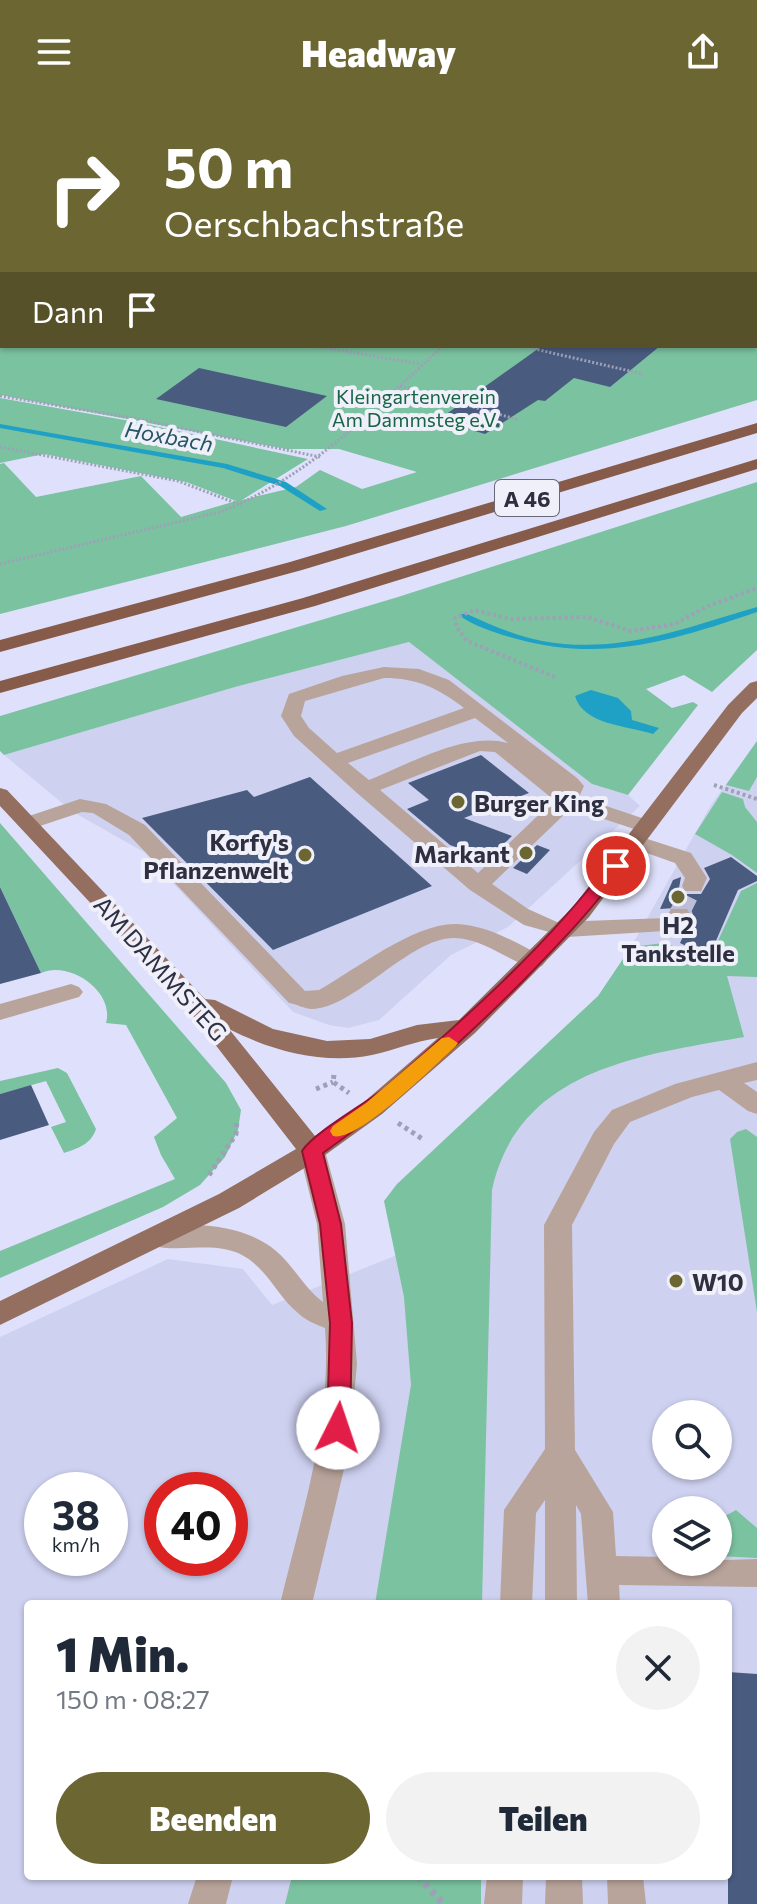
<!DOCTYPE html>
<html lang="de">
<head>
<meta charset="utf-8">
<style>
  body { margin:0; font-family:Commissioner,sans-serif; background:#f2f2f3; color:#1f2937; height:100vh; display:flex; flex-direction:column; font-size:30px; white-space:nowrap }
  * { box-sizing:border-box; margin:0 }
  p { font-size:26px; color:#747a83 }
  .icon { flex:none; width:44px; height:44px; fill:none; stroke:currentColor; stroke-width:2; stroke-linecap:round; stroke-linejoin:round }
  .map { position:relative; flex:1; overflow:hidden }
  .panel { position:absolute; left:24px; top:1496px; width:708px; height:280px; display:flex; flex-direction:column; background:#fff; border-radius:8px; box-shadow:0 2px 6px #0004 }
  .panel>* { flex:none }
  .hud { position:absolute; left:0px; top:0px; width:758px; height:244px; box-shadow:0 2px 6px #0004; background:#6c6632; color:#fff; overflow:hidden }
  .buttons { position:absolute; left:652px; top:1296px; display:grid; gap:16px }
  .buttons a { display:grid; place-items:center; width:80px; height:80px; border-radius:50%; background:#fff; box-shadow:0 2px 6px #0004; font-size:40px }
  .speed { position:absolute; left:24px; top:1368px; display:flex; gap:16px; font-size:40px; font-weight:700; text-align:center }
  .speed>* { display:grid; place-content:center; width:104px; height:104px; border-radius:50%; background:#fff; box-shadow:0 2px 6px #0004; line-height:1 }
  .speed small { font-size:20px; font-weight:400 }
  .speed .limit { border:12px solid #d22; background:#fff; color:#111 }
  .pin { position:absolute; display:grid; place-items:center; width:68px; height:68px; color:#fff; margin:-34px; border:4px solid #fff; border-radius:50%; box-shadow:0 2px 8px #0007 }
  .me { position:absolute; width:88px; margin:-44px; rotate:4deg; stroke-linejoin:round; filter:drop-shadow(0 0 6px #0008) }
  .turn { display:flex; align-items:center; gap:28px; height:168px; padding:0 32px; font-size:36px }
  .turn .icon { width:104px; height:104px; stroke-width:2.5 }
  .turn b { display:block; font-size:56px; line-height:68px }
  .then { display:flex; align-items:center; height:76px; padding:0 32px; background:#0003; gap:16px; font-size:30px }
  .round { display:grid; place-items:center; flex:none; width:84px; height:84px; border-radius:42px; background:#f2f2f3 }
  .overview { display:flex; align-items:center; justify-content:space-between; height:136px; padding:0 32px }
  h1 { font-size:48px; font-weight:800; line-height:60px }
  .primary-button { display:flex; gap:16px; margin-top:auto; padding:16px 32px }
  .primary-button a { flex:1; height:92px; border-radius:48px; background:#6c6632; color:#fff; font-size:32px; font-weight:800; line-height:92px; text-align:center }
  .primary-button a+a { background:#f2f2f3; color:#1f2937 }
  header { display:flex; justify-content:space-between; align-items:center; height:104px; padding:0 32px; background:#6c6632; color:#fff; font-size:36px; font-weight:800 }
  .map>svg:first-child { display:block }
  .built { fill:#ced1f0; fill-rule:evenodd }
  .green { fill:#7bc2a0 }
  .water { fill:#1fa1c5 }
  .lines { fill:none; stroke-linecap:round; stroke-linejoin:round }
  .stream { fill:#1fa1c5; fill-rule:evenodd }
  .building { fill:#495c80 }
  .minor-tunnel { stroke:#bcbdd6; stroke-width:20; stroke-dasharray:20 10; stroke-linecap:butt }
  .path-far3 { stroke:#9ea0b7; stroke-width:3; stroke-dasharray:2 2; stroke-linecap:butt }
  .path-far2 { stroke:#9ea0b7; stroke-width:4; stroke-dasharray:3 3; stroke-linecap:butt }
  .path-far1 { stroke:#9ea0b7; stroke-width:5; stroke-dasharray:4 4; stroke-linecap:butt }
  .path { stroke:#9ea0b7; stroke-width:7; stroke-dasharray:5 5; stroke-linecap:butt }
  .minor { fill:#b9a49b; fill-rule:evenodd }
  .major { fill:#946f60; fill-rule:evenodd }
  .highway { fill:#865b4a; fill-rule:evenodd }
  .route { fill:#e11d48; stroke:#92132f; stroke-width:2 }
  .slow { fill:#f59e0b }
  .poi-dot { fill:#6c6632; stroke:#eff0f9; stroke-width:3 }
  .labels { text-anchor:middle; dominant-baseline:central; stroke-width:8; stroke-linejoin:round; paint-order:stroke }
  .far-park-label { font-size:20px; fill:#186446; stroke:#eff0f9 }
  .far-water-label { font-size:22px; font-style:italic; fill:#265666; stroke:#eff0f9 }
  .shield { fill:#eff0f9; stroke:#686978; stroke-width:2 }
  .shield-label { font-size:22px; font-weight:bold; fill:#2e2f40 }
  .poi-label { font-size:24px; font-weight:bold; fill:#2e2f40; stroke:#eff0f9; text-anchor:start }
  .street-label { font-size:24px; fill:#2e2f40; stroke:#eff0f9 }
</style>
</head>
<body>
<header><svg class="icon" aria-label="menu" viewBox="0 0 24 24"><path d="M4 6h16M4 12h16M4 18h16"/></svg>Headway<svg class="icon" aria-label="share" viewBox="0 0 24 24"><path d="M12 15V3M7 8l5-5 5 5M5 13v7h14v-7"/></svg></header>
<div class="map">
<svg width="757" height="1800" viewBox="0 0 757 1800">
  <rect width="100%" height="100%" fill="#dfe1fc"/>
  <path class="built" d="M409,538L592,680L628,691L640,702L508,823L451,851L379,916L348,924L329,921L293,908L144,748L73,708L4,651L235,583Z
    M757,637V1800H0V1233L168,1155L243,1165L272,1201L397,1151L605,889L711,701ZM666,1310H718V1362H666ZM42,1386H110V1454H42ZM162,1386H230V1454H162ZM666,1406H718V1458H666ZM28,1500H728V1772H28Z"/>
  <path class="green" d="M0,0H757V142L756,2H2V84Z
    M0,153L2,242H756L757,200V296L346,422L0,510V360L4,359L36,393L141,372L181,413L236,397L186,378L44,350L0,359V294L136,318L308,355L242,396L296,383L320,366L362,385L417,368L339,345H286L0,291Z
    M757,378V546L712,588L684,571L646,585L672,604L693,598L698,601L628,691L592,680L409,538L235,583L4,651L0,647V612L398,493Z
    M757,637V673L749,687L726,681Z
    M722,688L743,695L745,703L757,718V769L732,751L695,730Z
    M0,719L226,979L241,1006L238,1026L225,1053L200,1081L163,1103L0,1174V1147L175,1075L161,1051L154,1033L177,1014L126,921L106,919C115,888 70,856 41,869L0,783Z
    M757,779V873L727,872L744,933C641,951 518,965 492,1086L482,1500H375L411,1281L404,1193L384,1097L397,1080L598,892L631,843L664,839L710,854L741,787Z
    M58,964L67,969L96,1025C91,1040 79,1044 64,1049L51,1023L66,1018L46,977L0,990V977Z
    M746,1025L757,1033V1208L730,1035L737,1028Z
    M736,1406L757,1424V1454L718,1452V1416Z
    M292,1772H481V1800H285Z"/>
  <path class="water" d="M591,586L618,594L631,607L632,616L659,624L653,630C629,622 583,621 575,592Z"/>
  <g class="lines">
    <path class="stream" d="M0,65H2V69H0Z
      M0,320L227,360L286,378L327,405L320,407L280,382L223,364L0,324Z
      M757,503V508C674,536 604,559 517,535C498,530 476,523 460,512L461,510H467C491,521 516,532 542,537C620,551 684,524 757,503Z"/>
  </g>
  <path class="building" d="M542,242H660L610,283L574,274L545,297L538,296L485,330L438,316Z
    M199,264L327,292L286,323L156,295Z
    M481,651L529,689L464,714L512,732L488,755L450,741L407,705L429,696L408,679Z
    M310,673L432,782L273,846L142,714L247,686L254,693Z
    M537,741L550,746L527,770L513,764Z
    M731,753L757,772V777L738,786L709,853L680,839L693,811L690,803L660,805L673,776L681,773L679,784L685,790H701L710,775L704,764Z
    M0,783L41,869L0,880Z
    M31,981L49,1021L0,1036V990Z
    M728,1568L757,1570V1800H728Z"/>
  <g class="lines">
    <path class="minor-tunnel" d="M679,810L693,782"/>
    <path class="path-far3" d="M362,0L365,2
      M454,2L458,0
      M518,2L523,0
      M314,242L421,260
      M522,242L643,270
      M400,282L519,316
      M0,292L138,315L320,353
      M0,343L178,377L241,401
      M0,460L220,408C310,373 373,306 443,242"/>
    <path class="path-far2" d="M555,573L467,537L457,524L455,514L474,506L510,515L587,513L631,527L675,520L708,502L757,484
      M714,681L757,695"/>
    <path class="path-far1" d="M334,971L333,978L349,989
      M316,985L333,978
      M398,1019L424,1036
      M209,1071L236,1030L237,1016"/>
    <path class="path" d="M418,1772L443,1800"/>
    <path class="minor" d="M384,563L419,565L449,576L577,674L584,682L579,693L654,718L657,723L646,729L571,704L492,780L528,805L557,818L666,814L671,805H687L690,810L681,826L567,833L524,821L470,786L357,689L294,632L281,612L289,590L342,572ZM384,574C417,574 438,584 464,604L337,649L309,624L301,612L305,597ZM475,614L508,639C466,627 409,660 369,676L348,659ZM480,647L495,648L554,696L478,769L380,686Z
      M80,695L106,700L145,721L305,887L319,886C355,866 414,819 456,820C486,821 516,838 542,852L546,857L542,862L534,864C507,857 483,834 454,834C409,834 355,904 312,905C305,905 296,900 289,899L129,731L93,709L82,708L28,726L17,720L20,715Z
      M635,731L691,749L707,774L701,787H685L682,782L685,774L675,759L627,742L624,737Z
      M71,880L79,883L83,888L79,893L0,916V900Z
      M757,958V976L744,979L757,988V1010L748,1007L719,986L692,993L630,1018L614,1040L572,1121L575,1346L613,1408L616,1452L666,1453V1458L757,1455V1483L619,1481L620,1500H588L581,1410L576,1401L577,1500H545V1396L536,1409L532,1500H500L504,1406L545,1345L544,1121L594,1028L612,1006L675,980Z
      M312,1038L321,1040L325,1047L345,1120L357,1260L349,1344L312,1500H280C302,1409 332,1319 325,1224C315,1220 305,1216 298,1209C277,1192 267,1164 242,1151C213,1136 180,1150 150,1141L146,1134L150,1127C187,1115 247,1121 276,1147C294,1162 304,1184 323,1198L317,1120L299,1047L303,1040Z
      M197,1772H233L226,1800H188Z
      M487,1772H523L522,1800H484Z
      M546,1772H582L583,1800H545Z
      M607,1772H643L646,1800H608Z"/>
    <path class="major" d="M757,577V594L742,609L589,813L475,929L382,1010L321,1054L239,1104L0,1221V1197L219,1090L296,1045L180,895L0,702V684L7,686L205,895L215,896L273,925L327,937L370,935L417,921L459,916L573,803L728,601L750,579ZM229,925C272,947 324,961 372,951C395,946 415,937 438,934L364,998L315,1032Z"/>
    <path class="highway" d="M757,319V329L302,466L0,548V536L290,458Z
      M757,355V365L315,502L0,589V577L303,494Z"/>
  </g>
  <path class="route" d="M616,757L624,762C594,804 559,840 523,877C460,940 395,998 323,1049L341,1120L352,1219L350,1324L346,1331L338,1333L330,1331L327,1324L330,1219L320,1120L302,1047C313,1029 365,1000 385,984C465,914 546,843 610,758Z"/>
  <path class="slow" d="M449,933L458,939L455,943C435,961 357,1039 333,1032L330,1027L333,1022L366,999L442,934Z"/>
  <g class="poi-dot">
    <circle cx="458" cy="698" r="8"/>
    <circle cx="526" cy="749" r="8"/>
    <circle cx="305" cy="751" r="8"/>
    <circle cx="678" cy="793" r="8"/>
    <circle cx="676" cy="1177" r="8"/>
  </g>
  <g class="labels">
    <g class="far-park-label">
      <text x="416" y="292">Kleingartenverein<tspan x="416" dy="23">Am Dammsteg e.V.</tspan></text>
    </g>
    <g class="far-water-label">
      <text transform="translate(169 332) rotate(10)">Hoxbach</text>
    </g>
    <rect class="shield" x="495" y="376" width="64" height="36" rx="6"/>
    <g class="shield-label">
      <text x="527" y="394">A 46</text>
    </g>
    <g class="poi-label">
      <text x="474" y="698">Burger King</text>
      <text x="289" y="737" text-anchor="end">Korfy's<tspan x="289" dy="28">Pflanzenwelt</tspan></text>
      <text x="510" y="749" text-anchor="end">Markant</text>
      <text x="678" y="820" text-anchor="middle">H2<tspan x="678" dy="28">Tankstelle</tspan></text>
      <text x="692" y="1177">W10</text>
    </g>
    <g class="street-label">
      <text transform="translate(161 864) rotate(48)">AM DAMMSTEG</text>
    </g>
  </g>
</svg>
<div class="buttons">
<a><svg class="icon" aria-label="search" viewBox="0 0 24 24"><circle cx="10" cy="10" r="6"/><path d="M15 15l6 6"/></svg></a>
<a><svg class="icon" aria-label="layers" viewBox="0 0 24 24"><path d="M12 4l9 5-9 5-9-5zM3 14l9 5 9-5"/></svg></a>
</div>
<div class="speed"><div>38<small>km/h</small></div><div class="limit">40</div></div>
<div class="pin" style="left:616px;top:762px;background:#d93025"><svg class="icon" aria-label="arrive" viewBox="0 0 24 24"><path d="M6 21V4h12l-3 4 3 4H6"/></svg></div>
<svg class="me" style="left:338px;top:1324px" viewBox="-20 -20 40 40"><circle r="19" fill="#fff"/><path d="M0-13L10 11 0 6-10 11z" fill="#e11d48"/></svg>
<div class="hud">
<div class="turn"><svg class="icon" aria-label="right" viewBox="0 0 24 24"><path d="M7 20v-9h11M14 6l5 5-5 5"/></svg><div><b>50 m</b>Oerschbachstraße</div></div>
<div class="then">Dann<svg class="icon" aria-label="arrive" viewBox="0 0 24 24"><path d="M6 21V4h12l-3 4 3 4H6"/></svg></div>
</div>
<section class="panel">
<div class="overview"><div><h1>1 Min.</h1><p>150 m · 08:27</p></div><a class="round"><svg class="icon" aria-label="close" viewBox="0 0 24 24"><path d="M6 6l12 12M18 6L6 18"/></svg></a></div>
<div class="primary-button"><a>Beenden</a><a>Teilen</a></div>
</section>
</div>
</body>
</html>
